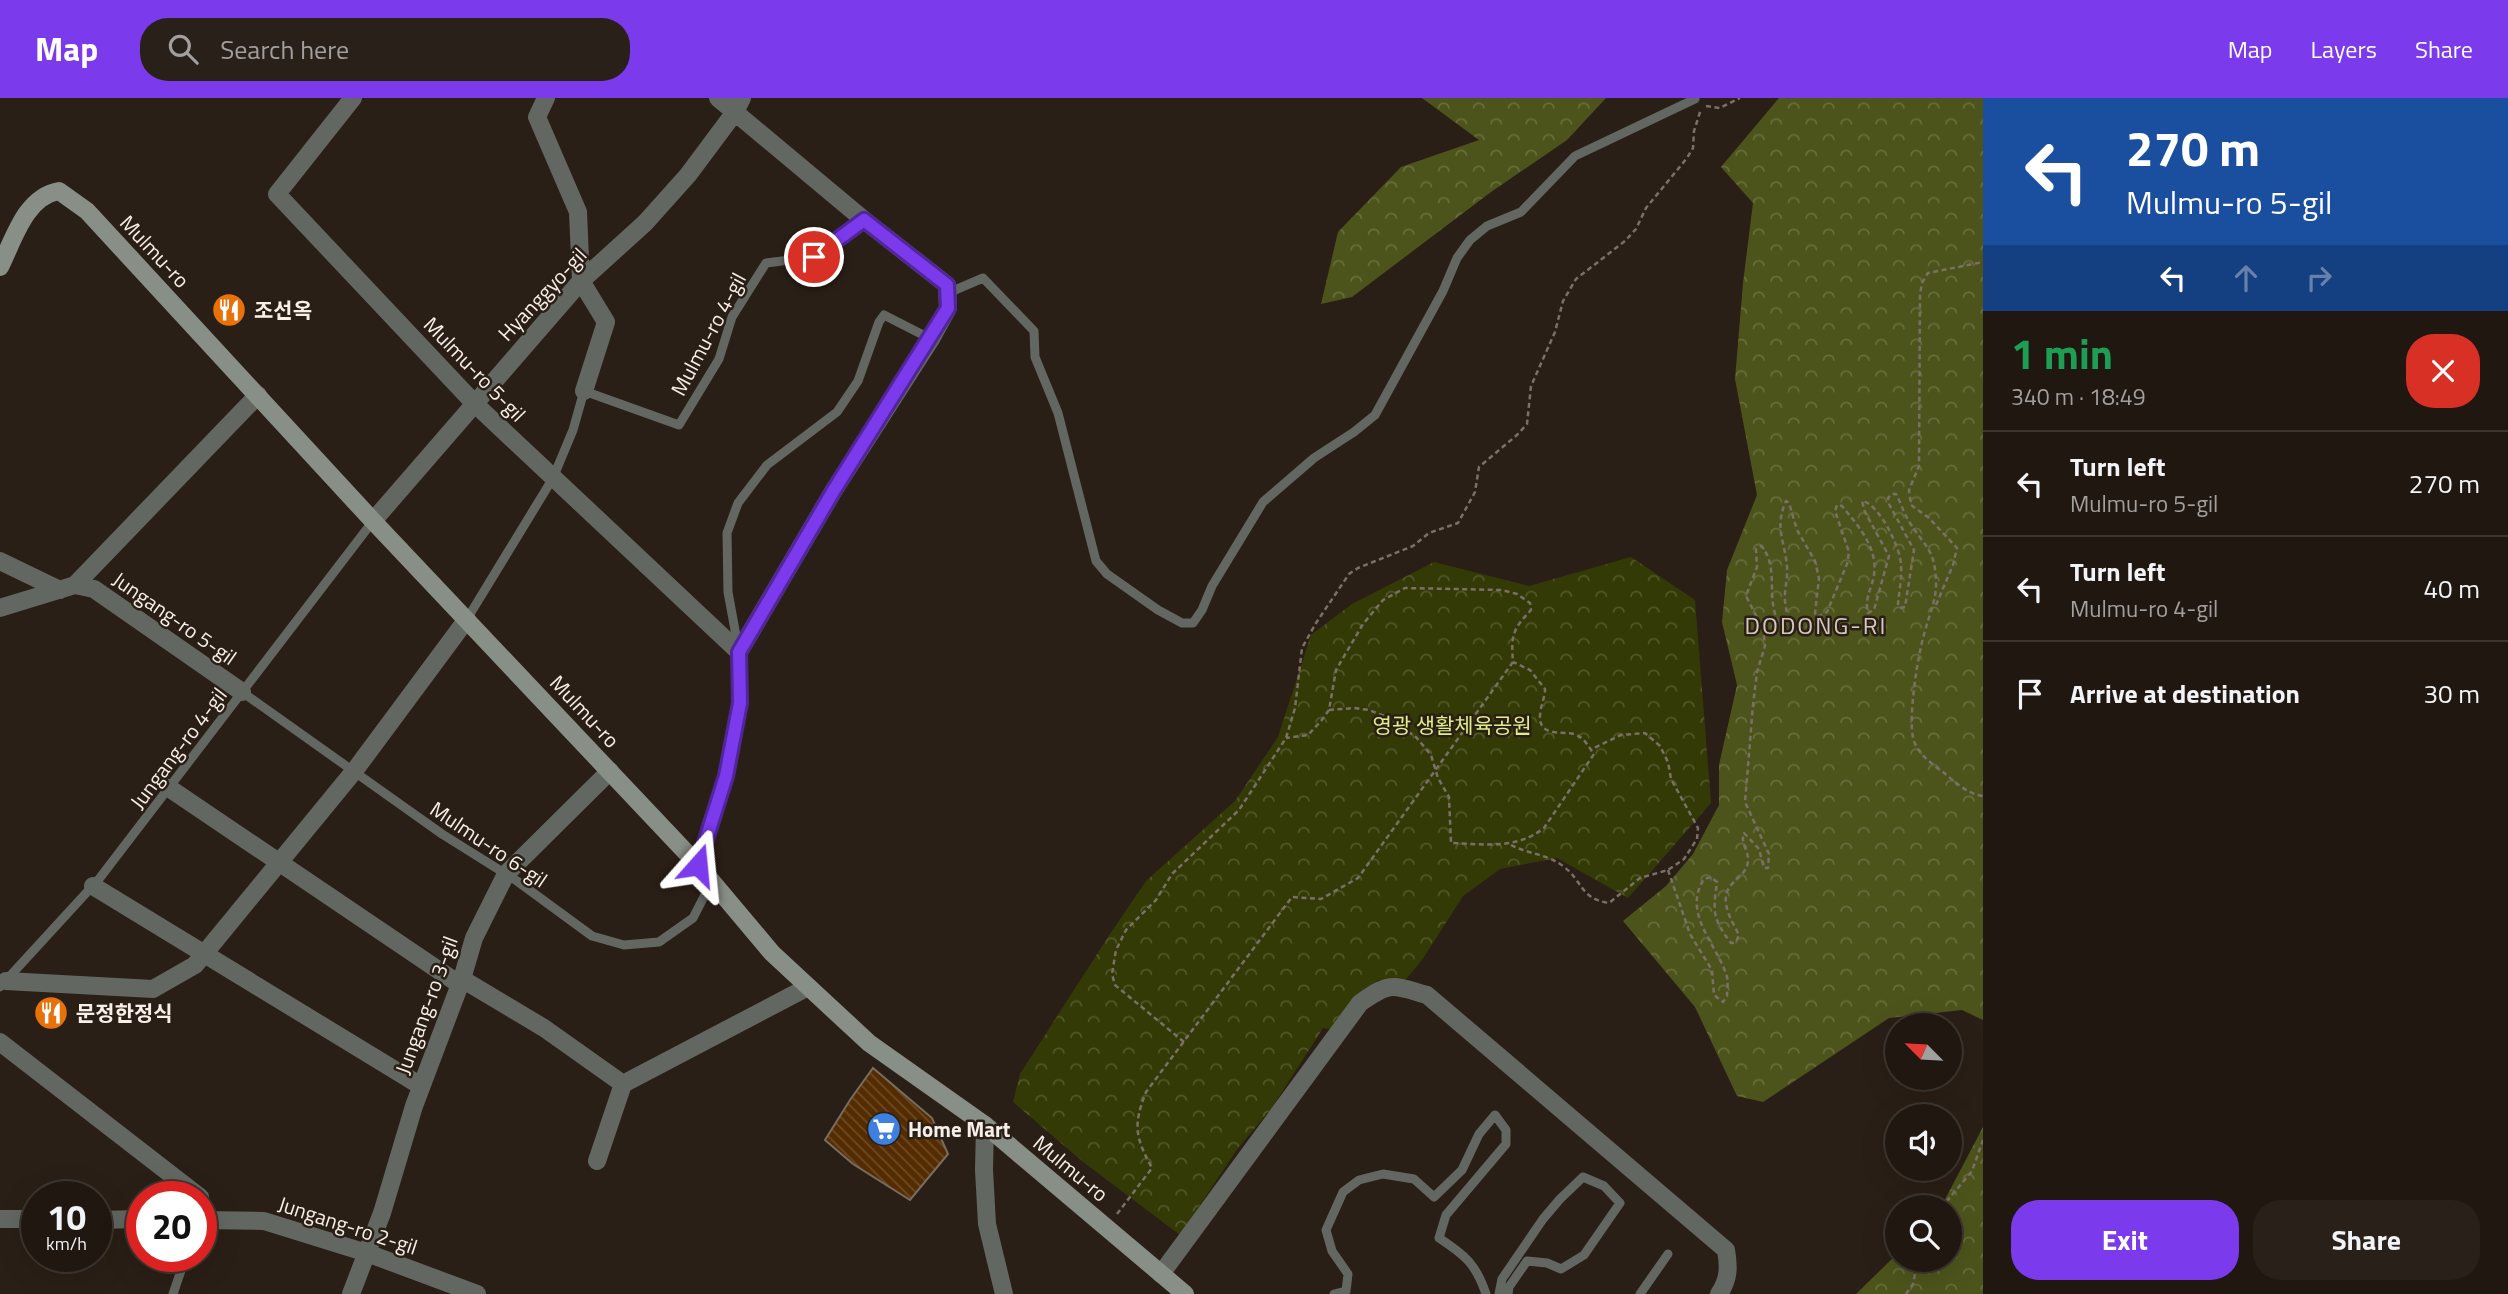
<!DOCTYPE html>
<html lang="en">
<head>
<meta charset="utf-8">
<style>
  body { margin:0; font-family:"Titillium Web","Noto Sans KR",sans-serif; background:#282019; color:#f1f3f6; height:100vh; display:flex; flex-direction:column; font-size:26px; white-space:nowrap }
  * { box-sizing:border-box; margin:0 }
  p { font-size:23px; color:#a29f9f }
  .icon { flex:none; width:38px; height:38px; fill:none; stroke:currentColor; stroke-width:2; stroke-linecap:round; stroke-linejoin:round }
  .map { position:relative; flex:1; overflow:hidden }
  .sheet { display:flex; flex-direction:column; background:#201710; width:525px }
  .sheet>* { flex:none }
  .hud { background:#1a4fa0; color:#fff; overflow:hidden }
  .needle { width:46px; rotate:294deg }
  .controls { position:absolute; left:1885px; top:915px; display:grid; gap:14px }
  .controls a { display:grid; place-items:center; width:77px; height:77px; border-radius:50%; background:#201710; box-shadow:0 7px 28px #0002,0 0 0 2px #3d3630; font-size:35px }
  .speed { position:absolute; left:21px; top:1083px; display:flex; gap:14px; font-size:35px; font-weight:700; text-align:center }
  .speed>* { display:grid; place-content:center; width:91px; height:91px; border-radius:50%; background:#201710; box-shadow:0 7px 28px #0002,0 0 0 2px #3d3630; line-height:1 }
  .speed small { font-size:18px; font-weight:400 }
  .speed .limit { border:10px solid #d22; background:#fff; color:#111 }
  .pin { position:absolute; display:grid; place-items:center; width:60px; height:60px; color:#fff; margin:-30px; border:4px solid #fff; border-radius:50%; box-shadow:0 2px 7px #0007 }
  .me { position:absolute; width:77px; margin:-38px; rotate:18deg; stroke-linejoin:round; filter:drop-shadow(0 0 5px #0008) }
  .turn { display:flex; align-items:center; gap:24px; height:147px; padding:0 28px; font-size:32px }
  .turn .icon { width:91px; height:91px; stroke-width:2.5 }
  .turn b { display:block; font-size:49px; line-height:60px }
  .lanes { display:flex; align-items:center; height:66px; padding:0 28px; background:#0003; justify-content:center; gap:35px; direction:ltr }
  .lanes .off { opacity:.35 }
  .round { display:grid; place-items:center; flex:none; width:74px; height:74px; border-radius:28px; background:#282019 }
  .head { display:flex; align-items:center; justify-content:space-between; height:119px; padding:0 28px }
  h1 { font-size:42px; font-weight:700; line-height:52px; color:#1e9e55 }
  .button { display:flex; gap:14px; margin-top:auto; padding:14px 28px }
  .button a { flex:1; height:80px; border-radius:28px; background:#7c3aed; color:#fff; font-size:28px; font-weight:700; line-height:80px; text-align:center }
  .button a+a { background:#282019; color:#f1f3f6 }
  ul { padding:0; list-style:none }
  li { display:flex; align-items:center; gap:21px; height:105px; padding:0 28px; border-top:2px solid #3d3630 }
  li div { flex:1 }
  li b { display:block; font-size:26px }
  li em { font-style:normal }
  header { display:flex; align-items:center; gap:42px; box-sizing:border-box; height:98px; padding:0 35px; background:#7c3aed; color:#fff }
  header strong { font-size:33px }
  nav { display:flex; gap:38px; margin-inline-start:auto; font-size:24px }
  .search { width:490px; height:63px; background:#282019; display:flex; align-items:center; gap:18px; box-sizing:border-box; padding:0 24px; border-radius:28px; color:#a29f9f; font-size:26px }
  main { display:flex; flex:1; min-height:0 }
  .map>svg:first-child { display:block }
  .forest { fill:url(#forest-crowns) }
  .park { fill:url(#park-crowns) }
  .building { fill:url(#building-back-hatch); stroke:#796c62; stroke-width:2 }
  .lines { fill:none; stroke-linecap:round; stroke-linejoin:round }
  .path { stroke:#7a7068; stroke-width:2.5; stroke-dasharray:5 3.5; stroke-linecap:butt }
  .lane { stroke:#636762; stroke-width:9 }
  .street { stroke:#636762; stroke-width:18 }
  .secondary { stroke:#888f86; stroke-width:18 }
  .route-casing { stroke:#51269a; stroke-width:18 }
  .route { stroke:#7c3aed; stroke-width:12 }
  .labels { text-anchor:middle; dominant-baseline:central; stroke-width:5; stroke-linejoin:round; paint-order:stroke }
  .street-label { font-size:21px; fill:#f7efe9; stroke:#2a1f16 }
  .poi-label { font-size:21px; font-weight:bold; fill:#f7efe9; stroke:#2a1f16; text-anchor:start }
  .park-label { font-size:21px; fill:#dfee86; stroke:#2a1f16 }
  .quarter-label { font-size:24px; letter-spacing:2px; fill:#d6c8bc; stroke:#2a1f16 }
</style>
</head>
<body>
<header>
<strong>Map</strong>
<div class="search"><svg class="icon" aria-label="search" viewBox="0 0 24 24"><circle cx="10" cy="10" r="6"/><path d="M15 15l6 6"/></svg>Search here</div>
<nav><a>Map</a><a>Layers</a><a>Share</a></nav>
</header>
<main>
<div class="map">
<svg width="1983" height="1196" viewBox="0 0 1983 1196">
  <defs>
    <pattern id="forest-crowns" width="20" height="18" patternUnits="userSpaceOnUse" patternTransform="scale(1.75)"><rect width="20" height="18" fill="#4d541b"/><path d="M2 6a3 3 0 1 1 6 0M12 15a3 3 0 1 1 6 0" fill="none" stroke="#676d3c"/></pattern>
    <pattern id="park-crowns" width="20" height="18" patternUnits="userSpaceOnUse" patternTransform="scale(1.75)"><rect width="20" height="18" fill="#343a05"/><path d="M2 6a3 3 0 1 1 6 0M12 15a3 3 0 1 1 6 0" fill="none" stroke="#525729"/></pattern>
    <pattern id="building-back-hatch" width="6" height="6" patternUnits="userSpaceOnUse" patternTransform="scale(1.75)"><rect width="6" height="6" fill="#542c00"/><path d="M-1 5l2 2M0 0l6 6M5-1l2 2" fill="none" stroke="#6d4b25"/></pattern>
  </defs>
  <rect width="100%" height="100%" fill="#2a1f16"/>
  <path class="forest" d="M1422,0H1606L1567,42L1491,94L1352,199L1321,206L1338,134L1401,69L1479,42Z
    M1779,0H1983V922L1962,912L1889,920L1763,1004L1737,998L1695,909L1623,823L1666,788L1693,756L1719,707V667L1737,587L1722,524L1727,472L1757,397L1735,281L1743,185L1753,105L1721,69Z
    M1983,1029V1196H1856L1897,1156V1162H1950V1110L1941,1109Z"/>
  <path class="park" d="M1631,459L1695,502L1711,705L1628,800L1557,760L1500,771L1463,798L1422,862L1402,886L1378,882L1347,934L1323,930L1271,1011L1238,1050L1180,1137L1082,1063L1013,1004L1020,976L1110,836L1146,783L1235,703L1278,639L1311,537L1352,506L1434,464L1529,488Z"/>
  <path class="building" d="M873,970L932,1020L948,1056L910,1102L853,1066L825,1042L850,1002Z"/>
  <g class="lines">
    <path class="path" d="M1706,8L1720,10L1740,0
      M1936,507L1953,467L1957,450L1929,420L1911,407L1909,392L1919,368L1920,196L1922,185L1928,175L1983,164
      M1329,612L1354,610L1369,612L1387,619L1416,639L1431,657L1438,680L1449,699L1451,745C1484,746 1516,752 1544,730L1594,656C1588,648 1584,639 1574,636C1562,633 1539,639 1540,618C1540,609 1545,600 1545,591L1530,572L1513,564
      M1511,747C1528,756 1547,756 1563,768C1583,783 1580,801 1609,805L1640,780L1668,772L1684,761L1697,741L1698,730L1671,681L1668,664L1660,648L1645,635L1621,637L1592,651
      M1668,772L1690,836L1712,872L1714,897L1723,904L1727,898C1727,891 1729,883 1726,876C1716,845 1682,815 1704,781L1711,779L1717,784C1713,814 1712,820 1731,845L1736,844L1739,837C1733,825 1722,808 1727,794C1731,782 1748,777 1748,762C1748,751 1740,745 1744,735L1759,751L1764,770H1768L1769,756L1745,704L1753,607L1757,574L1765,548L1763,531L1746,498L1757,469L1756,451L1761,448C1780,468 1765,501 1779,525L1787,526C1788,517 1786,511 1785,503C1784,492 1788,481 1787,469C1785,443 1774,430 1786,403L1789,405L1797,432L1815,463L1819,480L1815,515L1817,519L1827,514L1847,466L1849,454L1835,413L1837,407L1842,408C1858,428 1878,449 1874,477C1872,490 1864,501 1868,515L1874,512L1889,458L1865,414L1862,403C1879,405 1901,451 1901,467C1902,480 1899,494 1898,506L1900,510L1905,509L1914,452L1889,406L1888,400L1892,396H1896C1901,405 1904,416 1910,425C1925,449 1934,450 1936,481C1937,501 1930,514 1925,533C1918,554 1907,624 1914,643C1918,656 1932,666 1943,674C1955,684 1967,696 1983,698
      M1184,944L1115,887L1112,876L1116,852L1126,832L1156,802L1172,776L1239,712L1286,640L1295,610L1302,550L1316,525L1349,476L1358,470L1413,448L1429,435L1458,425L1475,394L1479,369L1517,337L1527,326L1531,288L1555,234L1563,203L1576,181L1625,143L1636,131L1646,110L1687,60L1693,50L1694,33L1701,11
      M1941,1110L1972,1073L1983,1042
      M1117,1116L1152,1070C1135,1039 1133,1027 1146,994L1292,799L1321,801L1358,780L1513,564C1511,538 1512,532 1531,512L1530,505L1517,496L1502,492L1405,490L1383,502L1363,526L1336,572L1329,612L1321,623L1308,637L1286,640
      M1906,1196L1913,1186L1918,1162"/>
    <path class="lane" d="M948,195L983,180L1034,233L1035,259L1058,315L1096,463L1107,476L1158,512L1182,525H1193L1202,512L1212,488L1263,404L1314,360L1354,334L1375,317L1443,193L1457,160L1470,142L1487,128L1521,114L1575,58L1695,1
      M467,521L553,380L573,332L584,293L679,327L719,261L732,219L766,165L814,159L864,122
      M242,594L442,736L517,783L592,838L624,847L659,844L693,820L712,783
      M698,767L726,678L740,605L739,554L728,494L727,435L738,405L767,367L837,314L858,283L879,224L884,217L931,241
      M0,889L99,781L373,423
      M173,1196L186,1158
      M1334,1196L1346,1193L1348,1176L1332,1153L1326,1132L1343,1094L1359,1082L1383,1076L1414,1081L1434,1099L1462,1072L1479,1036L1495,1017L1506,1032V1046L1446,1117L1439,1140C1465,1157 1476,1166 1486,1196
      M1499,1196L1502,1181L1543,1121L1560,1101L1583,1079L1604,1088L1620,1105L1584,1157L1561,1171L1547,1165L1527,1163L1509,1189L1508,1196
      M1640,1196L1668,1156"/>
    <path class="street" d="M353,0L277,96L475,306L739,554L834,392L931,241L948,210L947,187L864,122L718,0
      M546,0L537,19L578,114L581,183L606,224L584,293
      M373,423L581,183L645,125L688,77L735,14L742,0
      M0,463L60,492
      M75,487L258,297
      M0,510L75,487L94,491L242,594
      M169,690L459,886
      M93,788L421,988
      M462,881L544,930L623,986L808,889
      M6,883L153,891L195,867L355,672L467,521
      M0,944L200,1099
      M985,1027L984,1072L987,1126L1004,1196
      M597,1063L623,986
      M0,1121H37
      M96,1122L142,1121
      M201,1122L264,1123L367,1155L477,1196
      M1161,1176L1360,905C1391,883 1392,887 1427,897L1726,1152C1729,1169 1729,1181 1719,1196
      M351,1196L382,1115L414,1008L462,881L474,840L506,776L610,673"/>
    <path class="secondary" d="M0,169C14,141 25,99 59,93L87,113L373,423L698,767L772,855L869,945L985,1027L1185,1196"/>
  </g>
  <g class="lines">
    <g class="route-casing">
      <path id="route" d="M698,767L726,678L740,605L739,554L834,392L948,210L947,187L864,122L814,159"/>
    </g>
    <use href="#route" class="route"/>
  </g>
  <defs>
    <g id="restaurant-disc" transform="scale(1.75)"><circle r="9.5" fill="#e8710a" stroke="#2a1f16"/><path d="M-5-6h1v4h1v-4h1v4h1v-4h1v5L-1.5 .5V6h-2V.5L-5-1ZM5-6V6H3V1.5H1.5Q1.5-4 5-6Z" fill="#fff"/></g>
    <g id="supermarket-disc" transform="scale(1.75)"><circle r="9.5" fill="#3f7fe0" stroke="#2a1f16"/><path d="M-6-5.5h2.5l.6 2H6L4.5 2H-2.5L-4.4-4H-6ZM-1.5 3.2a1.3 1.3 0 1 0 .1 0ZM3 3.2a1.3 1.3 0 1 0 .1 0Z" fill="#fff"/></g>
  </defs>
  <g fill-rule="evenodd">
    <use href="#restaurant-disc" x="229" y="212"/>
    <use href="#restaurant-disc" x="51" y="915"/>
    <use href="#supermarket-disc" x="884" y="1031"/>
  </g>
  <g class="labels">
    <g class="street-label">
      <text transform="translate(155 153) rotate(47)">Mulmu-ro</text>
      <text transform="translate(542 196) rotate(-47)">Hyanggyo-gil</text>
      <text transform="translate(708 236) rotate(-62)">Mulmu-ro 4-gil</text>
      <text transform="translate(475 271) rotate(46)">Mulmu-ro 5-gil</text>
      <text transform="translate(175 520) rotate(35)">Jungang-ro 5-gil</text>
      <text transform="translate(585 613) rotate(47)">Mulmu-ro</text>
      <text transform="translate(178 650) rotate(-53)">Jungang-ro 4-gil</text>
      <text transform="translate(489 746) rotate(34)">Mulmu-ro 6-gil</text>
      <text transform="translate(426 907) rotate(-70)">Jungang-ro 3-gil</text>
      <text transform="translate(1071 1070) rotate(40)">Mulmu-ro</text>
      <text transform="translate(348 1127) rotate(18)">Jungang-ro 2-gil</text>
    </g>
    <g class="poi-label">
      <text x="254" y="212">조선옥</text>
      <text x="76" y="915">문정한정식</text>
      <text x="908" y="1031">Home Mart</text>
    </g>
    <g class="park-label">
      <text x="1452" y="627">영광 생활체육공원</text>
    </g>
    <g class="quarter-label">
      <text x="1816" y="527">DODONG-RI</text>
    </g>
  </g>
</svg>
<div class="controls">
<a><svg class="needle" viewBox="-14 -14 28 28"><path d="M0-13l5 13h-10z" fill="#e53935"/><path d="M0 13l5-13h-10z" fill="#a29f9f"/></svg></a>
<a><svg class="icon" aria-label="sound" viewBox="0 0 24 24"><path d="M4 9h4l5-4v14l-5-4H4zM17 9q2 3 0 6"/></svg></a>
<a><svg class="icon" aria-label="search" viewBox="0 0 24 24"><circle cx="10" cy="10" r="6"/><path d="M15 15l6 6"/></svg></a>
</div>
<div class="speed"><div>10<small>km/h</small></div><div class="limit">20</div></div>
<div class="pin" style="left:814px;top:159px;background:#d93025"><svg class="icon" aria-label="arrive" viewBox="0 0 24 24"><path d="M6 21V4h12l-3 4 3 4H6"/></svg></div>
<svg class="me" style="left:698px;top:767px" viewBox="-20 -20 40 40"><path d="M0-17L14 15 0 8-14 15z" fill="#7c3aed" stroke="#fff" stroke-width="4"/></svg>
</div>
<section class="sheet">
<div class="hud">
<div class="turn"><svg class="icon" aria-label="left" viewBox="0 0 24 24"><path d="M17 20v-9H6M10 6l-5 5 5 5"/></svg><div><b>270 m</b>Mulmu-ro 5-gil</div></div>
<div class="lanes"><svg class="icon" aria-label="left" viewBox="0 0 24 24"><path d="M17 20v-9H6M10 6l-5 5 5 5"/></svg><svg class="icon off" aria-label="ahead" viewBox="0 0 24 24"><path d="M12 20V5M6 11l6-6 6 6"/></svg><svg class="icon off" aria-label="right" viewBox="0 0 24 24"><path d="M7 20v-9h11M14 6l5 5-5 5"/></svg></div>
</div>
<div class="head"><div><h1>1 min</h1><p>340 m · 18:49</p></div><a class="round" style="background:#d93025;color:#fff"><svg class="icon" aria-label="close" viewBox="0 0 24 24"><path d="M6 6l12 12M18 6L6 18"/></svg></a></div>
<ul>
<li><svg class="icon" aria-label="left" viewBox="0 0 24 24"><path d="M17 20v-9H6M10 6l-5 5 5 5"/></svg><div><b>Turn left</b><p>Mulmu-ro 5-gil</p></div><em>270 m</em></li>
<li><svg class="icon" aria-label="left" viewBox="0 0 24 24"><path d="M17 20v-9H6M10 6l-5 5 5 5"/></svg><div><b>Turn left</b><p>Mulmu-ro 4-gil</p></div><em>40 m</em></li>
<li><svg class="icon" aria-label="arrive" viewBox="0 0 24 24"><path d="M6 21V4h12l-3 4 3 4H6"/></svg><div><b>Arrive at destination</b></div><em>30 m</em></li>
</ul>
<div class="button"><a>Exit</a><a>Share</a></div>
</section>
</main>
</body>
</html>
